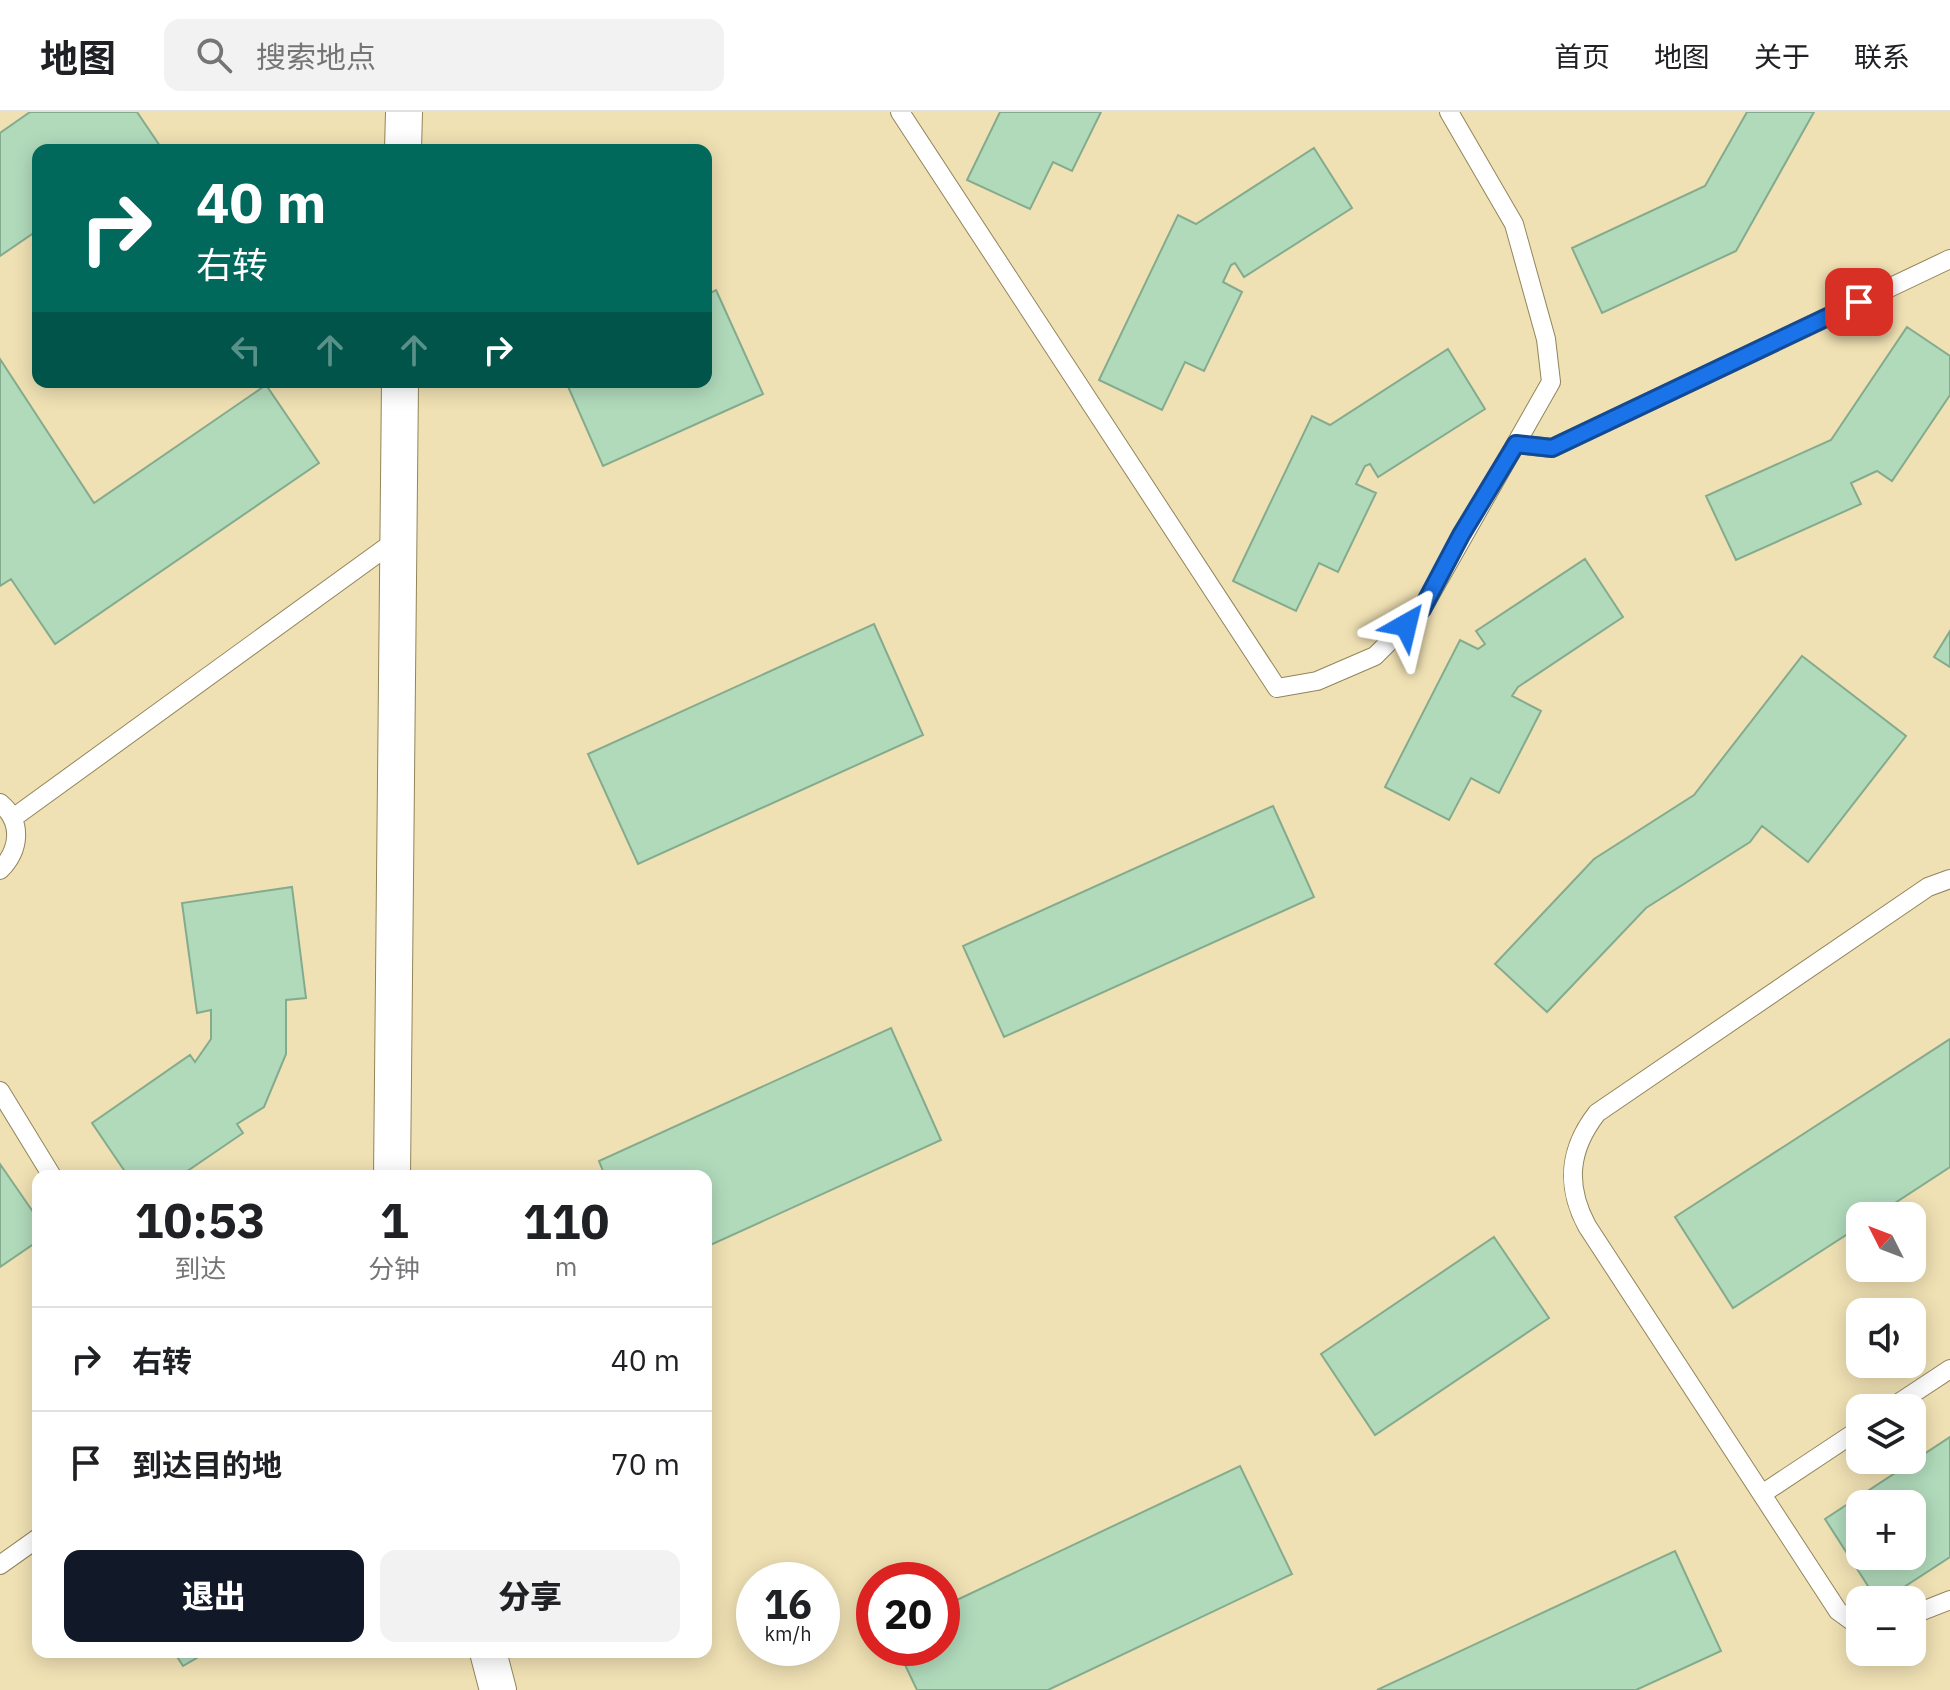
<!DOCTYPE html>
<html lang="zh">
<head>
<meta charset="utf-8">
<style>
  body { margin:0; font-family:"IBM Plex Sans","Noto Sans SC",sans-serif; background:#f2f2f2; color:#202124; height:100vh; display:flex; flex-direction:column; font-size:30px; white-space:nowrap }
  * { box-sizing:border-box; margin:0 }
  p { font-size:26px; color:#757577 }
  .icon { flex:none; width:44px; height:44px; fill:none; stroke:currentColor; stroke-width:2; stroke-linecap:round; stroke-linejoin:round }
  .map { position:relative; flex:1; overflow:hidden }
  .sheet { position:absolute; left:32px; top:1058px; width:680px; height:488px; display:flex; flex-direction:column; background:#fff; border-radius:16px; box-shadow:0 4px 20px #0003 }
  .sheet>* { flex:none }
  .hud { position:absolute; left:32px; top:32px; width:680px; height:244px; border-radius:16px; box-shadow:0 4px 20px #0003; background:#00695c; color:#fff; overflow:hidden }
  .needle { width:52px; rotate:312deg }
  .controls { position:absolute; left:1846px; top:1090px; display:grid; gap:16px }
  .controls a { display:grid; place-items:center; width:80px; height:80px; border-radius:16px; background:#fff; box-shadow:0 4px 20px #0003; font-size:40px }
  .speed { position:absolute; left:736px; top:1450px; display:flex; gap:16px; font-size:40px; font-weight:700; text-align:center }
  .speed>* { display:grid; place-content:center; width:104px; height:104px; border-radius:50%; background:#fff; box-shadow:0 4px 20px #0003; line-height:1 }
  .speed small { font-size:20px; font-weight:400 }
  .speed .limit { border:12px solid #d22; background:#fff; color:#111 }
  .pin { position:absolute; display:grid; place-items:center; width:68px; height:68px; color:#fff; margin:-34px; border-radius:16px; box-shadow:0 4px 12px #0006 }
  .me { position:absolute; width:88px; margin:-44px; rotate:37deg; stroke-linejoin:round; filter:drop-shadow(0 0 6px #0008) }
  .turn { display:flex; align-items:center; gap:28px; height:168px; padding:0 32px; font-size:36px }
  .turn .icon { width:104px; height:104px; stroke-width:2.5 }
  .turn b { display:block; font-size:56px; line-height:68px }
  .lanes { display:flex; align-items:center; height:76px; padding:0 32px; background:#0003; justify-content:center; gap:40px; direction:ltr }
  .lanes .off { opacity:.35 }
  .eta { display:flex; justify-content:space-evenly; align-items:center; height:136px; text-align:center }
  .eta b { font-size:48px; font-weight:800; line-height:56px }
  .primary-button { display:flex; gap:16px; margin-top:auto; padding:16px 32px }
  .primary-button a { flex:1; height:92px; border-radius:16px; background:#111827; color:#fff; font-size:32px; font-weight:800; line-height:92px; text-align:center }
  .primary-button a+a { background:#f2f2f2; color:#202124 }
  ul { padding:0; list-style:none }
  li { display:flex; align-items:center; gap:24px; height:104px; padding:0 32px; border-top:2px solid #e0e0e0 }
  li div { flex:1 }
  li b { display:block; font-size:30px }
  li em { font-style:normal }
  header { display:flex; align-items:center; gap:48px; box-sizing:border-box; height:112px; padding:0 40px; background:#fff; border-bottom:2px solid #e0e0e0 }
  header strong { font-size:38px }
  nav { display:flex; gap:44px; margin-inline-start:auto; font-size:28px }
  .search { width:560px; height:72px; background:#f2f2f2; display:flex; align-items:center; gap:20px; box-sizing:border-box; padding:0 28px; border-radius:16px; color:#757577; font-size:30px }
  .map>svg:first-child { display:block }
  .building { fill:#b1dabb; stroke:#84ab8e; stroke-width:2; fill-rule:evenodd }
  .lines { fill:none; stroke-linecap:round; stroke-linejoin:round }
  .lane-casing { stroke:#92855a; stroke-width:20 }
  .street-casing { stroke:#92855a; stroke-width:38 }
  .lane { stroke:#fff; stroke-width:18 }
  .street { stroke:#fff; stroke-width:36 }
  .route-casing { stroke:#114b97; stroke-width:20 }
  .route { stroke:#1a73e8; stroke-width:14 }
</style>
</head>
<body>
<header>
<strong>地图</strong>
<div class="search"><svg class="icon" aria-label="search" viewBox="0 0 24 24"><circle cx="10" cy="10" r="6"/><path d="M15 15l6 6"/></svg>搜索地点</div>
<nav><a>首页</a><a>地图</a><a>关于</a><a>联系</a></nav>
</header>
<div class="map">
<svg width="1950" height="1578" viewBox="0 0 1950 1578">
  <rect width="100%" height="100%" fill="#f0e1b4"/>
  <path class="building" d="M30,0H137L160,34L154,38H38V118L0,144V21Z
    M1000,0H1101L1072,59L1053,50L1030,97L967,68Z
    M1747,0H1814L1736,139L1602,201L1572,136L1705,74Z
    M1314,36L1352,96L1244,165L1235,151L1231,153L1223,170L1242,180L1204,259L1185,250L1162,298L1099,268L1178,103L1196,112Z
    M716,178L763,282L603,354L566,270H706V183Z
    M1907,215L1950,244V283L1892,369L1877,359L1851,371L1861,392L1736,448L1706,384L1831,328Z
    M1448,237L1485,297L1378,365L1370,352L1365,354L1356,372L1376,381L1338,460L1319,451L1296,499L1233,469L1312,304L1330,313Z
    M0,247L94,391L266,273L319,351L55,532L11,467L0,474Z
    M1585,447L1623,505L1518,575L1512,584L1541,599L1499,681L1471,666L1449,708L1385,675L1460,528L1478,537L1485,532L1476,519Z
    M874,512L923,623L638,752L588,642Z
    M1950,519V555L1934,545Z
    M1802,544L1906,624L1808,750L1762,714L1750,730L1646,796L1547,900L1495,852L1594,747L1694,683Z
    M1273,694L1314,785L1004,925L963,834Z
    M292,775L306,886L286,888V942L264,995L237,1012L243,1021L180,1064H128L92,1011L190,943L195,950L211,927V898L197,901L182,791Z
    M891,916L941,1028L706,1135V1064H605L599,1049Z
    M1950,927V1055L1875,1104H1860V1114L1733,1196L1675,1105Z
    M0,1052L38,1107V1129L0,1155Z
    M1494,1125L1549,1206L1375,1323L1321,1242Z
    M1950,1325V1445L1884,1488H1877L1825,1407ZM1860,1392H1912V1444H1860Z
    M1240,1354L1292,1462L1048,1578H917L897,1536H942V1495Z
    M1675,1439L1721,1539L1636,1578H1377Z
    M174,1540H207L183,1554Z"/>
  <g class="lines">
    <g class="lane-casing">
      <path id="lane" d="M900,0L1277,576L1317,569L1375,544L1422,497L1551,270L1546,227L1514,112L1449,0
        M1516,332L1552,336L1950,147
        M0,691C23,710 20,738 0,758
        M13,706L399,426
        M0,979L52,1064
        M1891,1296L1950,1257
        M1762,1382L1860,1317
        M0,1453L38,1426
        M1912,1503L1950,1488
        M1860,1515L1838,1499L1587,1114C1565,1073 1569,1037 1597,1001L1928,775L1950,767"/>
    </g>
    <g class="street-casing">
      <path id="street" d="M403,38L404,0
        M392,1064L400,270
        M488,1540L498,1578"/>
    </g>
    <use href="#lane" class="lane"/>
    <use href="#street" class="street"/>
  </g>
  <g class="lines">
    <g class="route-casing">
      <path id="route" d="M1406,513L1422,497L1461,423L1516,332L1552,336L1859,190"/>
    </g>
    <use href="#route" class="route"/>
  </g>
</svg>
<div class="controls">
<a><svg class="needle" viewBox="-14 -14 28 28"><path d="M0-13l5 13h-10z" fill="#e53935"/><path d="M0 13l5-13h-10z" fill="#757577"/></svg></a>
<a><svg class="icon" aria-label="sound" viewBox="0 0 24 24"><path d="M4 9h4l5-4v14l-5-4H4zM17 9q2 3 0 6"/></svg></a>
<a><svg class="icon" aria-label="layers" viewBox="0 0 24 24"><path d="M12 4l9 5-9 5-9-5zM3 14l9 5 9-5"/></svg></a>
<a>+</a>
<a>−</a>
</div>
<div class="speed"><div>16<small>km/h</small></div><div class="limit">20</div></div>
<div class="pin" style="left:1859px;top:190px;background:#d93025"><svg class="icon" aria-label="arrive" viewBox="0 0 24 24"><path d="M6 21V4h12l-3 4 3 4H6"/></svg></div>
<svg class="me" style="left:1406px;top:513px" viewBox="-20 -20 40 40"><path d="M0-17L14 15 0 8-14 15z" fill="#1a73e8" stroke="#fff" stroke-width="4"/></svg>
<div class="hud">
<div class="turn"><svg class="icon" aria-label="right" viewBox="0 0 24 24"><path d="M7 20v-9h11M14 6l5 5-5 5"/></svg><div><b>40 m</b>右转</div></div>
<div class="lanes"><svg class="icon off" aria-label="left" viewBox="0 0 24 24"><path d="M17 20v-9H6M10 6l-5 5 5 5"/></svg><svg class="icon off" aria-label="ahead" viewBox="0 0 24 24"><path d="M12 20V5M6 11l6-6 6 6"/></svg><svg class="icon off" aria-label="ahead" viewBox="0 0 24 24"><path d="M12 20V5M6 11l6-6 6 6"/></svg><svg class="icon" aria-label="right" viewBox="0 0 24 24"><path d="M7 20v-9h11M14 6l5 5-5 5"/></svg></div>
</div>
<section class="sheet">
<div class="eta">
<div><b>10:53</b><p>到达</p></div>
<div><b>1</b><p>分钟</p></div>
<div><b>110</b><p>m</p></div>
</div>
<ul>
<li><svg class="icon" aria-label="right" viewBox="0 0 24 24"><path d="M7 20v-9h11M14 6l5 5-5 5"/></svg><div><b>右转</b></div><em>40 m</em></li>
<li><svg class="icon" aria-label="arrive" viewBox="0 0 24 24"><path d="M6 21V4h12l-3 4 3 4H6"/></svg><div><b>到达目的地</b></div><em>70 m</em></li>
</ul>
<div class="primary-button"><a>退出</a><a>分享</a></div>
</section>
</div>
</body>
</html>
